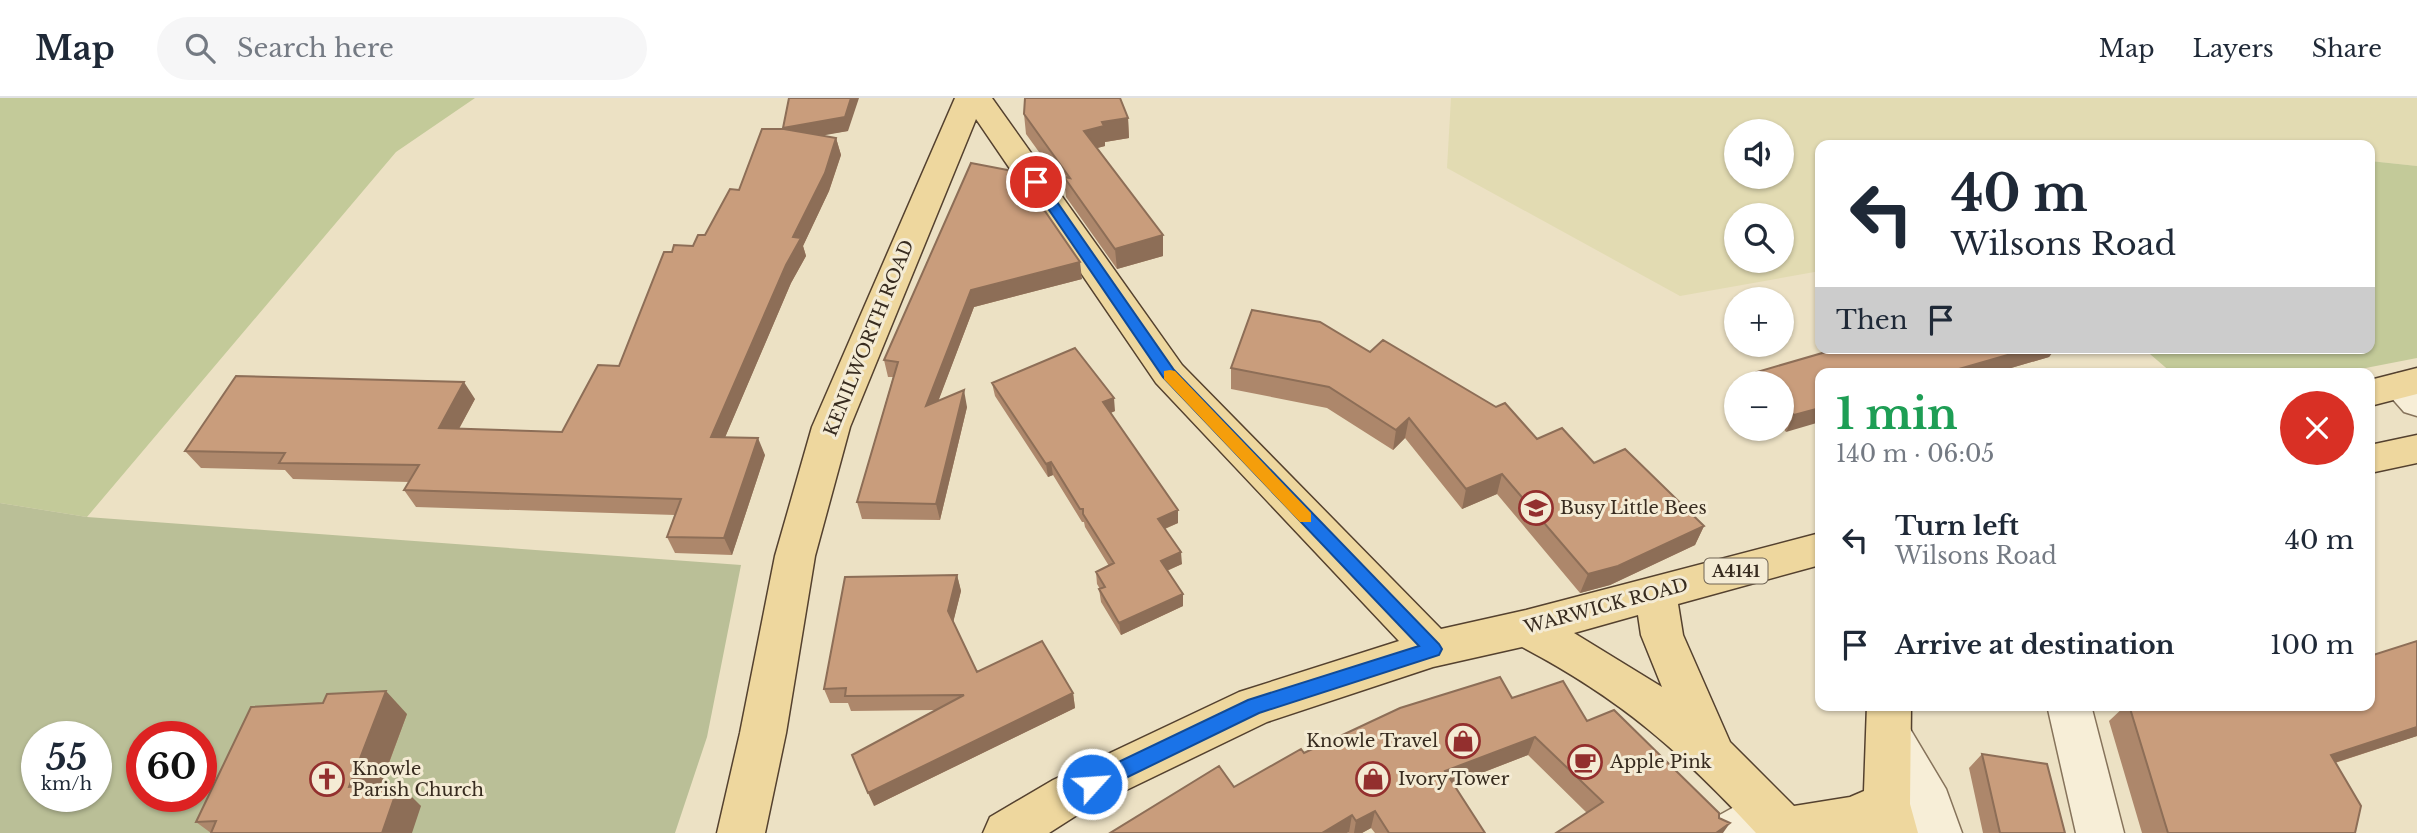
<!DOCTYPE html>
<html lang="en">
<head>
<meta charset="utf-8">
<style>
  body { margin:0; font-family:"Libre Baskerville",serif; background:#f6f6f7; color:#1f2937; height:100vh; display:flex; flex-direction:column; font-size:26px; white-space:nowrap }
  * { box-sizing:border-box; margin:0 }
  p { font-size:23px; color:#747a83 }
  .icon { flex:none; width:38px; height:38px; fill:none; stroke:currentColor; stroke-width:2; stroke-linecap:round; stroke-linejoin:round }
  .map { position:relative; flex:1; overflow:hidden }
  .sheet { position:absolute; left:1815px; top:270px; width:560px; height:343px; display:flex; flex-direction:column; background:#fff; border-radius:14px; box-shadow:0 2px 5px #0004 }
  .sheet>* { flex:none }
  .guide { position:absolute; left:1815px; top:42px; width:560px; height:214px; border-radius:14px; box-shadow:0 2px 5px #0004; background:#fff; color:#1f2937; overflow:hidden }
  .buttons { position:absolute; left:1724px; top:21px; display:grid; gap:14px }
  .buttons a { display:grid; place-items:center; width:70px; height:70px; border-radius:50%; background:#fff; box-shadow:0 2px 5px #0004; font-size:35px }
  .speed { position:absolute; left:21px; top:623px; display:flex; gap:14px; font-size:35px; font-weight:700; text-align:center }
  .speed>* { display:grid; place-content:center; width:91px; height:91px; border-radius:50%; background:#fff; box-shadow:0 2px 5px #0004; line-height:1 }
  .speed small { font-size:18px; font-weight:400 }
  .speed .limit { border:10px solid #d22; background:#fff; color:#111 }
  .pin { position:absolute; display:grid; place-items:center; width:60px; height:60px; color:#fff; margin:-30px; border:4px solid #fff; border-radius:50%; box-shadow:0 2px 7px #0007 }
  .me { position:absolute; width:77px; margin:-38px; rotate:64deg; stroke-linejoin:round; filter:drop-shadow(0 0 5px #0008) }
  .turn { display:flex; align-items:center; gap:24px; height:147px; padding:0 21px; font-size:32px }
  .turn .icon { width:91px; height:91px; stroke-width:2.5 }
  .turn b { display:block; font-size:49px; line-height:60px }
  .then { display:flex; align-items:center; height:66px; padding:0 21px; background:#0003; gap:14px; font-size:26px }
  .round { display:grid; place-items:center; flex:none; width:74px; height:74px; border-radius:37px; background:#f6f6f7 }
  .overview { display:flex; align-items:center; justify-content:space-between; height:119px; padding:0 21px }
  h1 { font-size:42px; font-weight:700; line-height:52px; color:#1e9e55 }
  ul { padding:0; list-style:none }
  li { display:flex; align-items:center; gap:21px; height:105px; padding:0 21px }
  li div { flex:1 }
  li b { display:block; font-size:26px }
  li em { font-style:normal }
  header { display:flex; align-items:center; gap:42px; box-sizing:border-box; height:98px; padding:0 35px; background:#fff; border-bottom:2px solid #e0e1e3 }
  header strong { font-size:33px }
  nav { display:flex; gap:38px; margin-inline-start:auto; font-size:24px }
  .search { width:490px; height:63px; background:#f6f6f7; display:flex; align-items:center; gap:18px; box-sizing:border-box; padding:0 24px; border-radius:38px; color:#747a83; font-size:26px }
  .map>svg:first-child { display:block }
  .farmland { fill:#e2dbb2; fill-rule:evenodd }
  .green { fill:#c3ca99 }
  .cemetery { fill:#babf97; fill-rule:evenodd }
  .lines { fill:none; stroke-linecap:round; stroke-linejoin:round }
  .minor-casing { stroke:#86735b; stroke-width:3 }
  .major-casing { stroke:#54412f; stroke-width:3 }
  .minor { fill:#f7eed7; fill-rule:evenodd }
  .major { fill:#eed79e; fill-rule:evenodd }
  .wall { fill:#ad876b }
  .shaded-wall { fill:#8d6e57 }
  .building { fill:#c99d7c; stroke:#8d6e57; stroke-width:2 }
  .route { fill:#1a73e8; stroke:#114b97; stroke-width:2 }
  .slow { fill:#f59e0b }
  .labels { text-anchor:middle; dominant-baseline:central; stroke-width:6; stroke-linejoin:round; paint-order:stroke }
  .shield { fill:#f4ebd4; stroke:#706555; stroke-width:2 }
  .shield-label { font-size:16px; font-weight:bold; fill:#372b1f }
  .street-label { font-size:18px; fill:#372b1f; stroke:#f4ebd4 }
  .poi-label { font-size:18px; fill:#372b1f; stroke:#f4ebd4; text-anchor:start }
</style>
</head>
<body>
<header>
<strong>Map</strong>
<div class="search"><svg class="icon" aria-label="search" viewBox="0 0 24 24"><circle cx="10" cy="10" r="6"/><path d="M15 15l6 6"/></svg>Search here</div>
<nav><a>Map</a><a>Layers</a><a>Share</a></nav>
</header>
<div class="map">
<svg width="2417" height="735" viewBox="0 0 2417 735">
  <rect width="100%" height="100%" fill="#ece1c4"/>
  <path class="farmland" d="M1451,0H2417V68L2370,63V47H1820V173L1680,198L1447,70ZM1736,33H1782V79H1736ZM1736,117H1782V163H1736Z"/>
  <path class="green" d="M0,0H475L396,54L87,419L0,405Z
    M2370,63L2417,68V260L2340,275H2172L2143,250H2370Z"/>
  <path class="cemetery" d="M0,405L87,419L741,467L707,639L675,735H0ZM37,639H96V698H37ZM142,639H201V698H142Z"/>
  <g class="lines">
    <g class="minor-casing">
      <path id="minor" d="M2399,275L2417,283V318L2404,314L2381,288L2386,279Z
        M2047,607H2091L2124,735H2076Z
        M1890,618L1906,624L1946,691L1962,735H1914L1908,713L1867,638L1874,624Z
        M1765,692L1782,698L1788,714L1782,730L1773,735H1709L1716,719Z"/>
    </g>
    <g class="major-casing">
      <path id="major" d="M955,0H992L1182,267L1441,531L1526,512L1820,435V467L1678,506L1683,537L1730,644L1794,708L1850,699L1864,693L1867,607H1911L1910,706L1918,735H1756C1681,654 1621,601 1522,549L1433,569L1267,624L1085,712L1049,735H983L990,719L1053,682L1239,594L1399,543L1156,285L976,21L850,329L815,458L786,635L765,735H717L740,635L775,458L812,329ZM1638,517L1641,537L1662,589L1574,535Z
        M2417,270V296L2370,308V282Z
        M2417,337V365L2370,375V347Z"/>
    </g>
    <use href="#minor" class="minor"/>
    <use href="#major" class="major"/>
  </g>
  <path class="wall" d="M1024,16L1128,20L1129,40L1105,44V48L1097,50L1163,137V158L1117,171L1066,99L1065,90L1026,36Z
    M783,31L848,33L821,37L836,40L841,57L829,93L803,148L806,158L791,185L725,339L765,357L732,457L675,455L667,439L675,417L416,409L404,392L409,384L293,381L285,372L201,370L185,353L475,301L459,331L562,334L619,268L672,154L693,148L705,137L739,92Z
    M971,65L1082,181L974,209L938,303L967,309L940,422L862,421L857,404L893,279H888L884,262Z
    M1835,250H2056L2049,259L1994,275H1820L1786,334L1782,328V285H1752L1757,274L1835,252Z
    M1370,254L1537,341L1594,365L1704,428L1695,447L1610,487L1580,495L1497,396L1462,411L1405,340L1393,352L1327,310L1231,291V270Z
    M992,285L1115,313L1110,315L1178,425L1165,431L1182,466L1167,473L1183,496V508L1121,537L1101,504L1099,491H1100L1097,486L1096,474L1109,468L1085,429L1084,424H1082L1053,377L1048,379L995,298Z
    M957,477L961,493L953,524L977,574L1073,595L1075,610L874,708L936,612L851,613L848,605H830L824,591Z
    M1512,600L1587,623L1719,715H1587L1528,657L1453,686L1485,735H1375L1371,730L1362,735H1349L1234,689L1304,655Z
    M2126,607H2370L2417,638L2335,665L2355,735H2142L2109,623Z
    M407,616L381,687L421,708L211,735L196,724Z
    M1982,656L2065,735H1983L1969,670Z"/>
  <path class="shaded-wall" d="M851,0H859L848,33L787,44L783,30Z
    M1128,20L1129,40L1105,44V48L1086,53L1084,33L1102,24Z
    M836,40L841,57L829,93L803,148L806,158L791,185L718,356L711,339L793,139Z
    M1163,137V158L1117,171L1115,151Z
    M1080,164L1082,181L974,209L930,325L926,308L971,192Z
    M2032,250H2056L2049,259L1994,275H1945Z
    M464,284L475,301L450,347L439,330Z
    M964,292L967,309L940,422L936,406Z
    M1114,300L1115,313L1104,318L1103,304Z
    M1820,310V324L1786,334L1794,317Z
    M1409,320L1405,340L1393,352L1396,332Z
    M758,340L765,357L732,457L724,440Z
    M1051,364L1053,377L1048,379L1046,366Z
    M1502,376L1497,396L1462,411L1466,391Z
    M1178,412V425L1159,433L1158,421Z
    M1704,428L1695,447L1610,487L1580,495L1588,476Z
    M1181,454L1182,466L1161,475V463Z
    M957,477L961,493L952,529L948,513Z
    M1183,496V508L1121,537L1119,525Z
    M386,593L407,616L372,710L349,689Z
    M1073,595L1075,610L874,708L868,695Z
    M2417,629V638L2306,674L2331,657Z
    M1535,639L1528,657L1440,691L1445,673Z
    M399,686L421,708L412,735H382Z
    M1375,713L1371,730L1362,735H1354L1356,723Z
    M1352,717L1349,734L1347,735H1322Z
    M1730,725L1723,735H1716Z"/>
  <path class="building" d="M789,0H851L845,19L783,30Z
    M1025,0H1120L1128,20L1102,24L1104,28L1084,33L1163,137L1115,151L1064,79L1070,80L1024,16Z
    M762,31H784L836,40L825,75L793,139L801,140L786,167L711,339L758,340L724,440L667,439L681,401L404,392L419,367L279,365L285,355L185,353L236,278L464,284L439,330L562,334L598,267L619,268L664,154H672L674,147L693,148L698,137H705L730,91L739,92Z
    M971,65L1018,74L1080,164L971,192L926,308L964,292L936,406L857,404L898,264L884,262Z
    M1252,212L1320,224L1370,254L1383,242L1496,309L1505,305L1537,341L1562,330L1594,365L1625,351L1704,428L1618,468L1588,476L1502,376L1466,391L1409,320L1396,332L1329,289L1231,270Z
    M1075,250L1114,300L1103,304L1178,412L1158,421L1181,454L1161,463L1183,496L1119,525L1099,491L1105,489L1096,474L1114,465L1083,416V411H1080L1051,364L1046,366L992,285Z
    M1837,250H2032L1945,275H1820V310L1794,317L1782,302V285H1767L1757,274L1836,251Z
    M957,477L948,513L977,574L1042,543L1073,595L868,695L852,657L964,597L845,598L846,590L824,591L845,479Z
    M2417,543V629L2331,657L2361,708L2355,735H2168L2129,607H2370V558Z
    M1500,579L1512,600L1563,583L1587,623L1614,612L1719,715V720L1730,725L1716,735H1556L1603,704L1535,639L1445,673L1485,735H1389L1375,713L1356,723L1352,717L1322,735H1110L1219,668L1234,689L1301,651L1304,655L1400,610Z
    M386,593L349,689L399,686L382,735H211L216,723L196,724L251,609L323,605L327,596Z
    M1982,656L2047,666L2065,735H2000Z"/>
  <path class="route" d="M1036,80L1041,81L1174,272L1439,546L1442,551L1439,557L1259,615L1099,693L1092,695L1085,693L1083,686L1085,680L1248,602L1419,548L1163,279L1030,84Z"/>
  <path class="slow" d="M1170,272L1175,273L1311,415V424H1300L1164,281V273Z"/>
  <defs>
    <g id="school-ring" transform="scale(1.75)"><circle r="9.5" fill="#f4ebd4" stroke="#932f2e" stroke-width="1.5"/><path d="M0-5L7-2L0 1L-7-2ZM-4 1L0 2.5L4 1V4Q0 6-4 4Z" fill="#932f2e"/></g>
    <g id="shop-ring" transform="scale(1.75)"><circle r="9.5" fill="#f4ebd4" stroke="#932f2e" stroke-width="1.5"/><path d="M-5-2.5h2.3a2.7 3.5 0 0 1 5.4 0H5L5.5 6h-11ZM-1.5-2.5h3a1.5 2.3 0 0 0-3 0Z" fill="#932f2e"/></g>
    <g id="cafe-ring" transform="scale(1.75)"><circle r="9.5" fill="#f4ebd4" stroke="#932f2e" stroke-width="1.5"/><path d="M-5.5-4.5H6V0H3Q3 3.5 0 3.5H-2.5Q-5.5 3.5-5.5 0ZM3-3.2v2h1.7v-2ZM-6 4.5H4V6H-6Z" fill="#932f2e"/></g>
    <g id="church-ring" transform="scale(1.75)"><circle r="9.5" fill="#f4ebd4" stroke="#932f2e" stroke-width="1.5"/><path d="M-1.2-6h2.4v3.5h3.3v2.4h-3.3V6h-2.4V-.1h-3.3v-2.4h3.3Z" fill="#932f2e"/></g>
  </defs>
  <g fill-rule="evenodd">
    <use href="#school-ring" x="1536" y="410"/>
    <use href="#shop-ring" x="1463" y="643"/>
    <use href="#cafe-ring" x="1585" y="664"/>
    <use href="#church-ring" x="327" y="681"/>
    <use href="#shop-ring" x="1373" y="681"/>
  </g>
  <g class="labels">
    <rect class="shield" x="1704.5" y="460.5" width="63" height="25" rx="5"/>
    <g class="shield-label">
      <text x="1736" y="473">A4141</text>
    </g>
    <g class="street-label">
      <text transform="translate(869 240) rotate(-68)">KENILWORTH ROAD</text>
      <text transform="translate(1606 508) rotate(-15)">WARWICK ROAD</text>
    </g>
    <g class="poi-label">
      <text x="1560" y="410">Busy Little Bees</text>
      <text x="1438" y="643" text-anchor="end">Knowle Travel</text>
      <text x="1610" y="664">Apple Pink</text>
      <text x="352" y="671">Knowle<tspan x="352" dy="21">Parish Church</tspan></text>
      <text x="1398" y="681">Ivory Tower</text>
    </g>
  </g>
</svg>
<div class="buttons">
<a><svg class="icon" aria-label="sound" viewBox="0 0 24 24"><path d="M4 9h4l5-4v14l-5-4H4zM17 9q2 3 0 6"/></svg></a>
<a><svg class="icon" aria-label="search" viewBox="0 0 24 24"><circle cx="10" cy="10" r="6"/><path d="M15 15l6 6"/></svg></a>
<a>+</a>
<a>−</a>
</div>
<div class="speed"><div>55<small>km/h</small></div><div class="limit">60</div></div>
<div class="pin" style="left:1036px;top:84px;background:#d93025"><svg class="icon" aria-label="arrive" viewBox="0 0 24 24"><path d="M6 21V4h12l-3 4 3 4H6"/></svg></div>
<svg class="me" style="left:1092px;top:686px" viewBox="-20 -20 40 40"><circle r="17" fill="#1a73e8" stroke="#fff" stroke-width="3"/><path d="M0-11L8 9 0 5-8 9z" fill="#fff"/></svg>
<div class="guide">
<div class="turn"><svg class="icon" aria-label="left" viewBox="0 0 24 24"><path d="M17 20v-9H6M10 6l-5 5 5 5"/></svg><div><b>40 m</b>Wilsons Road</div></div>
<div class="then">Then<svg class="icon" aria-label="arrive" viewBox="0 0 24 24"><path d="M6 21V4h12l-3 4 3 4H6"/></svg></div>
</div>
<section class="sheet">
<div class="overview"><div><h1>1 min</h1><p>140 m · 06:05</p></div><a class="round" style="background:#d93025;color:#fff"><svg class="icon" aria-label="close" viewBox="0 0 24 24"><path d="M6 6l12 12M18 6L6 18"/></svg></a></div>
<ul>
<li><svg class="icon" aria-label="left" viewBox="0 0 24 24"><path d="M17 20v-9H6M10 6l-5 5 5 5"/></svg><div><b>Turn left</b><p>Wilsons Road</p></div><em>40 m</em></li>
<li><svg class="icon" aria-label="arrive" viewBox="0 0 24 24"><path d="M6 21V4h12l-3 4 3 4H6"/></svg><div><b>Arrive at destination</b></div><em>100 m</em></li>
</ul>
</section>
</div>
</body>
</html>
